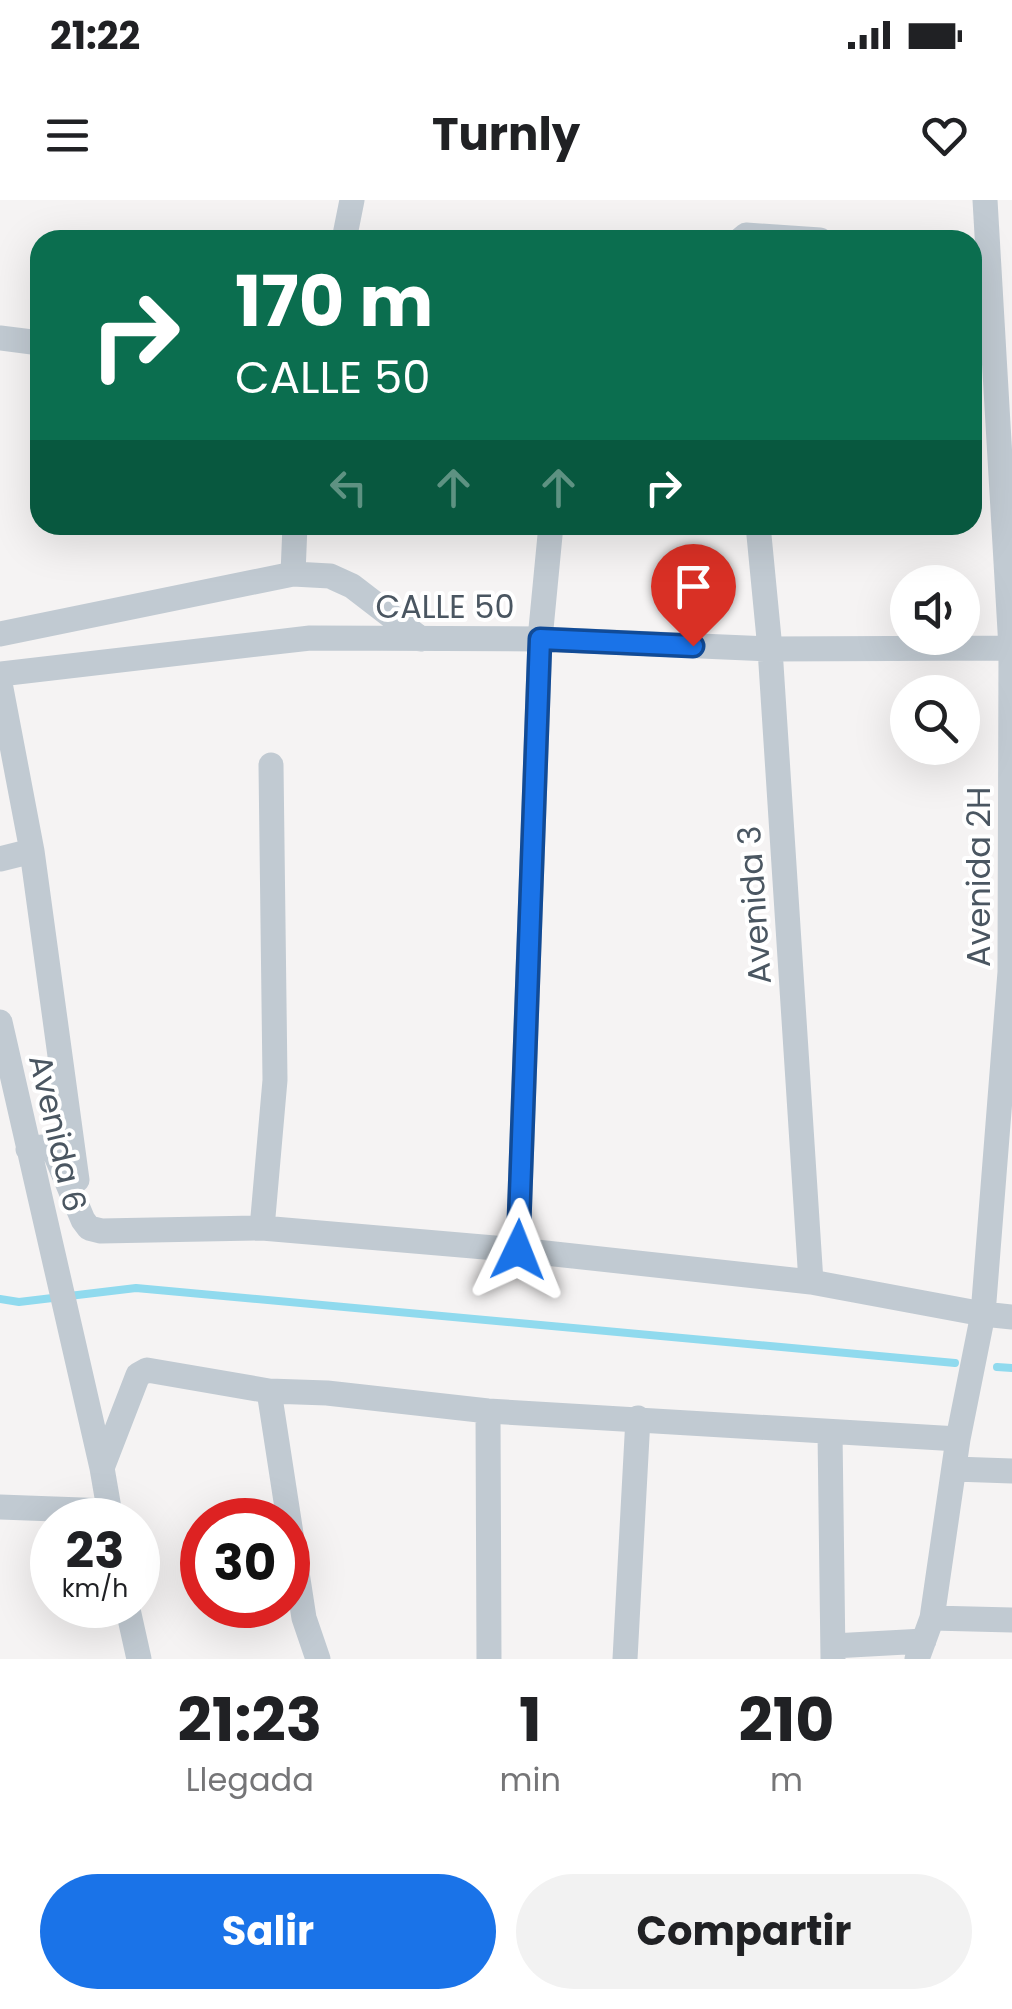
<!DOCTYPE html>
<html lang="es">
<head>
<meta charset="utf-8">
<style>
  body { margin:0; font-family:Poppins,sans-serif; background:#f2f2f2; color:#202124; height:100vh; display:flex; flex-direction:column; font-size:38px; white-space:nowrap }
  * { box-sizing:border-box; margin:0 }
  p { font-size:32px; color:#757577 }
  .icon { flex:none; width:55px; height:55px; fill:none; stroke:currentColor; stroke-width:2; stroke-linecap:round; stroke-linejoin:round }
  .map { position:relative; height:1459px; overflow:hidden }
  .panel { display:flex; flex-direction:column; background:#fff; flex:1 }
  .panel>* { flex:none }
  .banner { position:absolute; left:30px; top:30px; width:952px; height:305px; border-radius:30px; box-shadow:0 10px 40px #0002; background:#0b6e4f; color:#fff; overflow:hidden }
  .buttons { position:absolute; left:890px; top:365px; display:grid; gap:20px }
  .buttons a { display:grid; place-items:center; width:90px; height:90px; border-radius:50%; background:#fff; box-shadow:0 10px 40px #0002; font-size:50px }
  .speed { position:absolute; left:30px; top:1298px; display:flex; gap:20px; font-size:50px; font-weight:700; text-align:center }
  .speed>* { display:grid; place-content:center; width:130px; height:130px; border-radius:50%; background:#fff; box-shadow:0 10px 40px #0002; line-height:1 }
  .speed small { font-size:25px; font-weight:400 }
  .speed .limit { border:15px solid #d22; background:#fff; color:#111 }
  .pin { position:absolute; display:grid; place-items:center; width:85px; height:85px; color:#fff; margin:-102px -42px; border-radius:50% 50% 50% 0; rotate:-45deg; box-shadow:0 0 10px #0007 }
  .pin .icon { rotate:45deg }
  .me { position:absolute; width:110px; margin:-55px; rotate:2deg; stroke-linejoin:round; filter:drop-shadow(0 0 8px #0008) }
  .turn { display:flex; align-items:center; gap:35px; height:210px; padding:0 40px; font-size:45px }
  .turn .icon { width:130px; height:130px; stroke-width:2.5 }
  .turn b { display:block; font-size:70px; line-height:85px }
  .lanes { display:flex; align-items:center; height:95px; padding:0 40px; background:#0003; justify-content:center; gap:50px; direction:ltr }
  .lanes .off { opacity:.35 }
  .eta { display:flex; justify-content:space-evenly; align-items:center; height:170px; text-align:center }
  .eta b { font-size:60px; font-weight:700; line-height:70px }
  .primary-button { display:flex; gap:20px; margin-top:auto; padding:20px 40px }
  .primary-button a { flex:1; height:115px; border-radius:60px; background:#1a73e8; color:#fff; font-size:40px; font-weight:700; line-height:115px; text-align:center }
  .primary-button a+a { background:#f2f2f2; color:#202124 }
  .status { display:flex; justify-content:space-between; align-items:center; height:70px; padding:0 50px; background:#fff; direction:ltr }
  .status svg { height:28px; fill:currentColor }
  header { display:flex; justify-content:space-between; align-items:center; height:130px; padding:0 40px; background:#fff; font-size:45px; font-weight:700 }
  .map>svg:first-child { display:block }
  .lines { fill:none; stroke-linecap:round; stroke-linejoin:round }
  .stream { stroke:#90daee; stroke-width:8 }
  .street { stroke:#c1cad2; stroke-width:25 }
  .route-casing { stroke:#114b97; stroke-width:25 }
  .route { stroke:#1a73e8; stroke-width:18 }
  .labels { text-anchor:middle; dominant-baseline:central; stroke-width:8; stroke-linejoin:round; paint-order:stroke }
  .street-label { font-size:32px; fill:#4a5661; stroke:#fff }
</style>
</head>
<body>
<div class="status"><b>21:22</b><svg viewBox="0 0 49 12"><path d="M0 12V9h3v3zM5 12V6h3v6zM10 12V3h3v9zM15 12V0h3v12zM26 1h20v11H26zM47 4h2v5h-2z"/></svg></div>
<header><svg class="icon" aria-label="menu" viewBox="0 0 24 24"><path d="M4 6h16M4 12h16M4 18h16"/></svg>Turnly<svg class="icon" aria-label="heart" viewBox="0 0 24 24"><path d="M12 20l-8-8c-3-5 5-10 8-4 3-6 11-1 8 4z"/></svg></header>
<div class="map">
<svg width="1012" height="1459" viewBox="0 0 1012 1459">
  <rect width="100%" height="100%" fill="#f5f3f3"/>
  <g class="lines">
    <path class="stream" d="M0,1099L19,1102L136,1088L955,1163
      M997,1167L1012,1168"/>
    <path class="street" d="M345,35L352,0
      M740,40L746,35L820,40
      M0,138L40,143
      M758,325L770,449L811,1082
      M293,374L330,376L352,386L421,439
      M0,434L293,374L295,325
      M0,474L310,438L540,439L770,449L1012,448
      M0,483L32,651L77,980
      M0,659L32,651
      M0,822L102,1268L111,1320
      M28,949L43,947L54,951L83,1020L89,1028L101,1031L262,1028L518,1050L811,1082L983,1114L1012,1117
      M262,1028L275,880L271,565
      M518,1050L540,439L551,325
      M269,1191L304,1418L318,1459
      M488,1211L489,1459
      M830,1232L833,1459
      M102,1268L138,1175L147,1170L269,1191L327,1193L488,1211L958,1239
      M954,1269L1012,1271
      M0,1307L109,1311
      M127,1405L139,1459
      M932,1418L1012,1420
      M833,1446L924,1441
      M625,1459L638,1218
      M917,1459L932,1418L958,1239L983,1114L1010,772L1011,448L985,0"/>
  </g>
  <g class="lines">
    <g class="route-casing">
      <path id="route" d="M518,1050L540,439L693,446"/>
    </g>
    <use href="#route" class="route"/>
  </g>
  <g class="labels">
    <g class="street-label">
      <text x="445" y="406">CALLE 50</text>
      <text transform="translate(978 677) rotate(-90)">Avenida 2H</text>
      <text transform="translate(754 705) rotate(-94)">Avenida 3</text>
      <text transform="translate(58 933) rotate(77)">Avenida 6</text>
    </g>
  </g>
</svg>
<div class="buttons">
<a><svg class="icon" aria-label="sound" viewBox="0 0 24 24"><path d="M4 9h4l5-4v14l-5-4H4zM17 9q2 3 0 6"/></svg></a>
<a><svg class="icon" aria-label="search" viewBox="0 0 24 24"><circle cx="10" cy="10" r="6"/><path d="M15 15l6 6"/></svg></a>
</div>
<div class="speed"><div>23<small>km/h</small></div><div class="limit">30</div></div>
<div class="pin" style="left:693px;top:446px;background:#d93025"><svg class="icon" aria-label="arrive" viewBox="0 0 24 24"><path d="M6 21V4h12l-3 4 3 4H6"/></svg></div>
<svg class="me" style="left:518px;top:1050px" viewBox="-20 -20 40 40"><path d="M0-17L14 15 0 8-14 15z" fill="#1a73e8" stroke="#fff" stroke-width="4"/></svg>
<div class="banner">
<div class="turn"><svg class="icon" aria-label="right" viewBox="0 0 24 24"><path d="M7 20v-9h11M14 6l5 5-5 5"/></svg><div><b>170 m</b>CALLE 50</div></div>
<div class="lanes"><svg class="icon off" aria-label="left" viewBox="0 0 24 24"><path d="M17 20v-9H6M10 6l-5 5 5 5"/></svg><svg class="icon off" aria-label="ahead" viewBox="0 0 24 24"><path d="M12 20V5M6 11l6-6 6 6"/></svg><svg class="icon off" aria-label="ahead" viewBox="0 0 24 24"><path d="M12 20V5M6 11l6-6 6 6"/></svg><svg class="icon" aria-label="right" viewBox="0 0 24 24"><path d="M7 20v-9h11M14 6l5 5-5 5"/></svg></div>
</div>
</div>
<section class="panel">
<div class="eta">
<div><b>21:23</b><p>Llegada</p></div>
<div><b>1</b><p>min</p></div>
<div><b>210</b><p>m</p></div>
</div>
<div class="primary-button"><a>Salir</a><a>Compartir</a></div>
</section>
</body>
</html>
